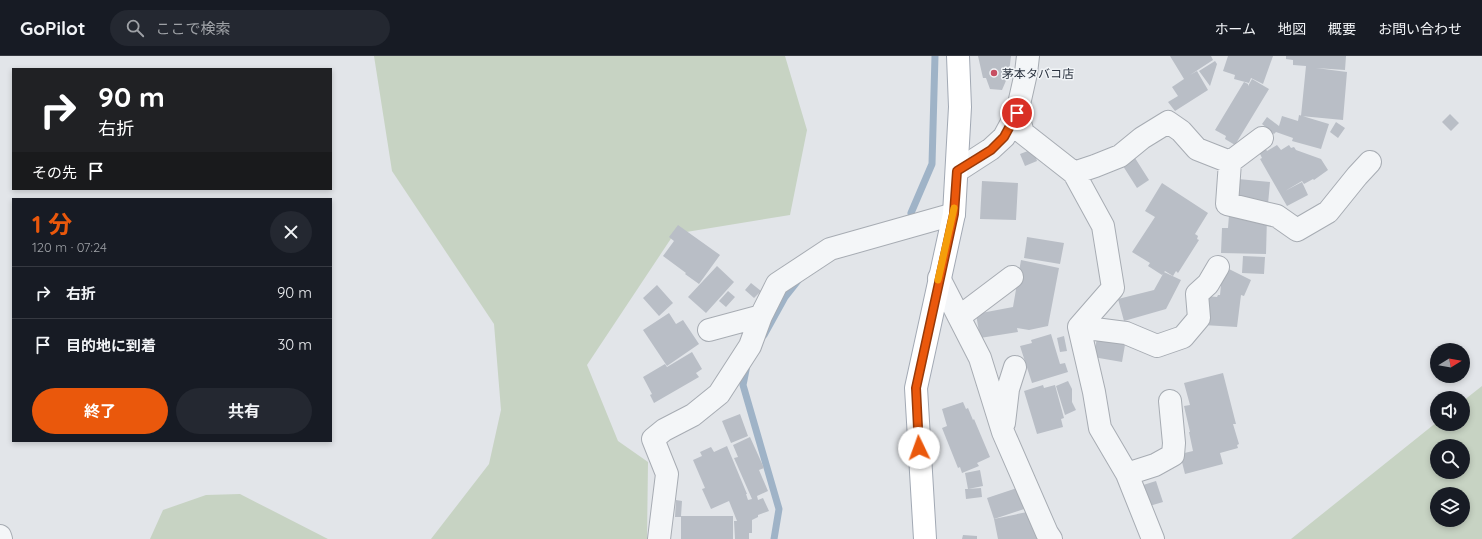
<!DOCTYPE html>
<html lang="ja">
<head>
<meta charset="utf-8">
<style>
  body { margin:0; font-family:Quicksand,"Noto Sans JP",sans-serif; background:#242831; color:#f1f3f6; height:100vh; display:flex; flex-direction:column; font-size:15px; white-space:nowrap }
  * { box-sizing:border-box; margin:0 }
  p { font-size:13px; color:#9ea1a6 }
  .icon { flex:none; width:22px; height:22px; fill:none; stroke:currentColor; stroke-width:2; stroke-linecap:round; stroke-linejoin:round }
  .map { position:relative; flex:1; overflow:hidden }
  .sheet { position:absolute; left:12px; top:142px; width:320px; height:244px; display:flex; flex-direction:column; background:#171b24; border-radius:0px; box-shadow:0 2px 6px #0003 }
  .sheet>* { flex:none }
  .hud { position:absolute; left:12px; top:12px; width:320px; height:122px; border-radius:0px; box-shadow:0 2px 6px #0003; background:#202124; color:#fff; overflow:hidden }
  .needle { width:26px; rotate:79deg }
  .fabs { position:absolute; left:1430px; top:287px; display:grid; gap:8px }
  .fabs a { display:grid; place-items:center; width:40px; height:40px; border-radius:50%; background:#171b24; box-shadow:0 2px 6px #0003; font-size:20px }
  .pin { position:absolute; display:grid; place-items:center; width:34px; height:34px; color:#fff; margin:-17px; border:2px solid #fff; border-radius:50%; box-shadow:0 1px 4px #0007 }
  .me { position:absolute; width:44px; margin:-22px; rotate:357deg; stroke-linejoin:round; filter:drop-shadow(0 0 3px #0008) }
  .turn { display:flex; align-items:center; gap:14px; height:84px; padding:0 20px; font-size:18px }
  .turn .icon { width:52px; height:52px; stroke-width:2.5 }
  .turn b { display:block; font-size:28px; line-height:34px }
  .then { display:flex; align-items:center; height:38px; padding:0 20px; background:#0003; gap:8px; font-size:15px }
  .round { display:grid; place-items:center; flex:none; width:42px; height:42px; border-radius:21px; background:#242831 }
  .overview { display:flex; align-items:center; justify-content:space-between; height:68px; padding:0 20px }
  h1 { font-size:24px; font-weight:700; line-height:30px; color:#ea580c }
  .primary-button { display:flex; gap:8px; margin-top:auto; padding:8px 20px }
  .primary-button a { flex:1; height:46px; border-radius:24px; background:#ea580c; color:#fff; font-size:16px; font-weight:700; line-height:46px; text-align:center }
  .primary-button a+a { background:#242831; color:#f1f3f6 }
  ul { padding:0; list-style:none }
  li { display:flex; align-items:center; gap:12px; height:52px; padding:0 20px; border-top:1px solid #363941 }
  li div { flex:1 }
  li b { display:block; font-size:15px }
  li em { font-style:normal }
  header { display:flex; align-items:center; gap:24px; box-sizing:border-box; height:56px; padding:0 20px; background:#171b24; border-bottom:1px solid #363941 }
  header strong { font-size:19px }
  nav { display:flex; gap:22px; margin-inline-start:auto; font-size:14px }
  .search { width:280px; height:36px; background:#242831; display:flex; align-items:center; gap:10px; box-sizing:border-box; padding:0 14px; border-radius:22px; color:#9ea1a6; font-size:15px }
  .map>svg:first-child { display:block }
  .green { fill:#c7d3c3; fill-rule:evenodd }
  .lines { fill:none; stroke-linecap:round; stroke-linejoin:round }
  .stream { stroke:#9fb3c7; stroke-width:7 }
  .building { fill:#b9bec6 }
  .minor-casing { stroke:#a7acb3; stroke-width:24 }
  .major-casing { stroke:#a2a9b4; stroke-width:24 }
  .minor { stroke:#f4f6f8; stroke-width:22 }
  .major { stroke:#fff; stroke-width:22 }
  .route-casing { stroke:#983908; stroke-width:10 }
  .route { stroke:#ea580c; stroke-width:7 }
  .slow { stroke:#f59e0b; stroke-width:7 }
  .poi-dot { fill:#c74e62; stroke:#f1f4f7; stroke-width:1.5 }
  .labels { text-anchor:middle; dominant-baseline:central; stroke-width:3; stroke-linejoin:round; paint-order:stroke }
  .poi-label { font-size:12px; fill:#2b3340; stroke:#f1f4f7; text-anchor:start }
</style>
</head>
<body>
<header>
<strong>GoPilot</strong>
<div class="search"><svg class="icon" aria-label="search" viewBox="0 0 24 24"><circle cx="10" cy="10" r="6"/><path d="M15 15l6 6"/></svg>ここで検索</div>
<nav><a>ホーム</a><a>地図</a><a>概要</a><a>お問い合わせ</a></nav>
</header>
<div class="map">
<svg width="1482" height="483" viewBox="0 0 1482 483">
  <rect width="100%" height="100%" fill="#e2e5e9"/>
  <path class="green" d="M374,0H785L807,74L790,159L674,178L587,309L618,385L648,406L647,483H431L489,408L501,354L494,268L392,115Z
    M1482,330V483H1291L1437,366V368H1463V345ZM1437,390H1463V416H1437ZM1437,438H1463V464H1437Z
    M240,438L328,483H150L163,454L206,439Z"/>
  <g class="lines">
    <path class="stream" d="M911,157L932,108L935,0
      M764,279L785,241L800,222
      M747,309L743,329L779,453L774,483"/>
  </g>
  <path class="building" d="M978,0H1011L1009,16L1004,17L1005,20H1008L1002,34L990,33L986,22H983Z
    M1170,0H1211L1213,4L1190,19L1197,15L1208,34L1175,55L1168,46L1178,40L1172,31L1184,23Z
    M1228,0H1273L1263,28L1251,22L1249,27L1234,23L1235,19L1223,15Z
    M1286,0H1346L1345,14L1316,12L1347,16L1343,64L1301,60L1306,10L1293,9V4L1286,3Z
    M1215,5L1217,8L1210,30L1199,15Z
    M1252,23L1269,33L1235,89L1225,83L1226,80L1215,74L1244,26L1248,28V30Z
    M1450,58L1459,67L1451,75L1442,66Z
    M1299,59L1329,68L1321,93L1292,85L1293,82L1276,76L1274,78L1262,68L1267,61L1279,70L1282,60L1298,65Z
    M1336,66L1345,72L1338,82L1330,76Z
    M1277,89L1281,94L1289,89L1291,92L1294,91L1296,94L1321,103L1328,114L1314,124L1313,123L1304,128L1302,125L1285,135L1302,126L1308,139L1287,150L1260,103L1262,102L1258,94L1264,90L1267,95Z
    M1033,93L1037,105L1025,110L1020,98Z
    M1135,102L1149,124L1137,132L1123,110Z
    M1238,123L1270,126L1268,148L1236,145Z
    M982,125L1018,127L1016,164L980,163Z
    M1162,127L1208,157L1195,178L1198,180L1197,183L1199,184L1178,217L1176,215L1173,220L1165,215L1162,219L1148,210L1150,207L1132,196L1155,161L1145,155Z
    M1229,159L1267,161L1266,198L1221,197L1222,172H1228Z
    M678,169L720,199L699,228L685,218L686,217L663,200L674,185L669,181Z
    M1027,181L1064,187L1060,208L1024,202Z
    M1243,200L1265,201L1264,218L1242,217Z
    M1021,204L1059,212L1048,270L1029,274L1017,272L1018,276L980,282L976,258L1013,251Z
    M717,210L734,226L706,257L688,241Z
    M1225,211L1251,224L1244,240L1241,239L1237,271L1203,269L1207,240L1217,241L1218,239H1220L1221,229L1217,227Z
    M1164,216L1181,224L1166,253L1124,265L1118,243L1154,234Z
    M751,227L761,235L754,242L745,234Z
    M657,229L673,247L659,260L643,242Z
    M728,235L735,241L726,251L719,245Z
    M669,257L676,268L683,264L699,288L667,310L643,274Z
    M1051,278L1060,308L1065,307L1068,316L1032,327L1020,290L1032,287L1031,284Z
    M1098,278L1126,283L1122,306L1093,301Z
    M1064,280L1067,295L1060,296L1057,282Z
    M692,296L702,313L696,317L699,321L654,347L650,339L652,338L643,321L665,308L667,311Z
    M1223,317L1236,368H1233L1239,388L1237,389L1238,392L1220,397L1223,408L1185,418L1180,398L1193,395L1189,376H1190L1184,350L1190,349L1184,327Z
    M1068,325L1072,333V346L1076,354L1065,359L1056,330Z
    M1043,329L1044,332L1055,329L1064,362L1061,363L1063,371L1037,378L1024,335Z
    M963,346L966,353L968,352L973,364L974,363L990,401L977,407L979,410L962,417L960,411L958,412L942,372L947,370L942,353Z
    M740,358L748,380L731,387L722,365Z
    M750,381L764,412L759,414L768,435L757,440L758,444L763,442L769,455L758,459V461L752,464V477H749V483H735L734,465H737L729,445L711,453L702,433L705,432L693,404L702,400L700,396L711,391L714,396L727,390L747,438H746L748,444L752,443L734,402L738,401L733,389Z
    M980,414L983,430L968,433L981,432L982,441L966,443L965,433H968L965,417Z
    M1156,425L1163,446L1146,451L1140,430Z
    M1017,432L1024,453L994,463L987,442Z
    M676,444L682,445L681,460H733V483H681V461H675Z
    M1032,455L1038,483H998L994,463Z
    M963,479L977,480V483H962Z"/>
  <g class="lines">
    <g class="minor-casing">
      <path id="minor" d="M1028,0L1026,17L1017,57L1023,77L1074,117L1103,170L1113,232L1079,271L1094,336L1100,372L1127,418L1153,483
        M1230,106L1227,148L1277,160L1297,174L1328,156L1357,120L1370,106
        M957,115L991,93L1004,81L1017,57
        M1074,117L1095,110L1120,100L1142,82L1168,66L1181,75L1197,93L1230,106L1262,82
        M939,222L980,302L1003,376L1047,477L1051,483
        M959,261L1012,221
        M1079,271L1126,277L1157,290L1183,281L1199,262L1197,238L1208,228L1218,211
        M709,274L761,260
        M1004,367L1008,333L1015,311
        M1127,418L1155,409L1173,399L1174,387L1170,345
        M0,480L1,483
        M659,483L667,418L653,383L664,374L693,359L719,338L750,290L761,260L777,228L830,193L954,158"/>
    </g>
    <g class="major-casing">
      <path id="major" d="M925,483L916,332L954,158L960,51L958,0"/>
    </g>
    <use href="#minor" class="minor"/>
    <use href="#major" class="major"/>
  </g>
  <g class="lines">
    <g class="route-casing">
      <path id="route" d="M919,392L916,332L954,158L957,115L991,94L1004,81L1017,57"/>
    </g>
    <use href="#route" class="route"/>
    <path class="slow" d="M938,224L954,152"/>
  </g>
  <circle class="poi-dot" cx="994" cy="17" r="4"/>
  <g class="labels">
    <g class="poi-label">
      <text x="1002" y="17">茅本タバコ店</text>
    </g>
  </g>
</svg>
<div class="fabs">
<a><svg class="needle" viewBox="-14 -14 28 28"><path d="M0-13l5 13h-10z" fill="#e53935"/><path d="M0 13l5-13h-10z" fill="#9ea1a6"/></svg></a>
<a><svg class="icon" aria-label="sound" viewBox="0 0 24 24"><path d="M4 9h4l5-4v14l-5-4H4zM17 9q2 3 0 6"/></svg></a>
<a><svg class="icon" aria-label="search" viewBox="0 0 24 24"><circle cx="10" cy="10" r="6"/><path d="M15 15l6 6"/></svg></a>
<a><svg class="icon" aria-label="layers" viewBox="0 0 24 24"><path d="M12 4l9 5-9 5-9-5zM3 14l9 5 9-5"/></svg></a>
</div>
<div class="pin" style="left:1017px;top:57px;background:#d93025"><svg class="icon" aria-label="arrive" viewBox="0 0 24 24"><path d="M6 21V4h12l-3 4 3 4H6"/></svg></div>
<svg class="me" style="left:919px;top:392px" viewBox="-20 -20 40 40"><circle r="19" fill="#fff"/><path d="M0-13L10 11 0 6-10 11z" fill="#ea580c"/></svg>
<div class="hud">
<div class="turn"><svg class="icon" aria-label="right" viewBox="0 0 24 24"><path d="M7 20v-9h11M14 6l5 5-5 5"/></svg><div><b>90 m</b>右折</div></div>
<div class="then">その先<svg class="icon" aria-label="arrive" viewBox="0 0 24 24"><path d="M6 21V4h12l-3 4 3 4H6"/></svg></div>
</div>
<section class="sheet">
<div class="overview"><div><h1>1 分</h1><p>120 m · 07:24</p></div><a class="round"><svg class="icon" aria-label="close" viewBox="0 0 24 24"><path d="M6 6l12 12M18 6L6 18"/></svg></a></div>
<ul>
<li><svg class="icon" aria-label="right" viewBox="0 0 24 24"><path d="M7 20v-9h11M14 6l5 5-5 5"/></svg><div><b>右折</b></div><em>90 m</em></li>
<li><svg class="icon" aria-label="arrive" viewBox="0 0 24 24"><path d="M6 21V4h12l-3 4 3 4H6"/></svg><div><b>目的地に到着</b></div><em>30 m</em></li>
</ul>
<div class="primary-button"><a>終了</a><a>共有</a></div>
</section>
</div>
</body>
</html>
